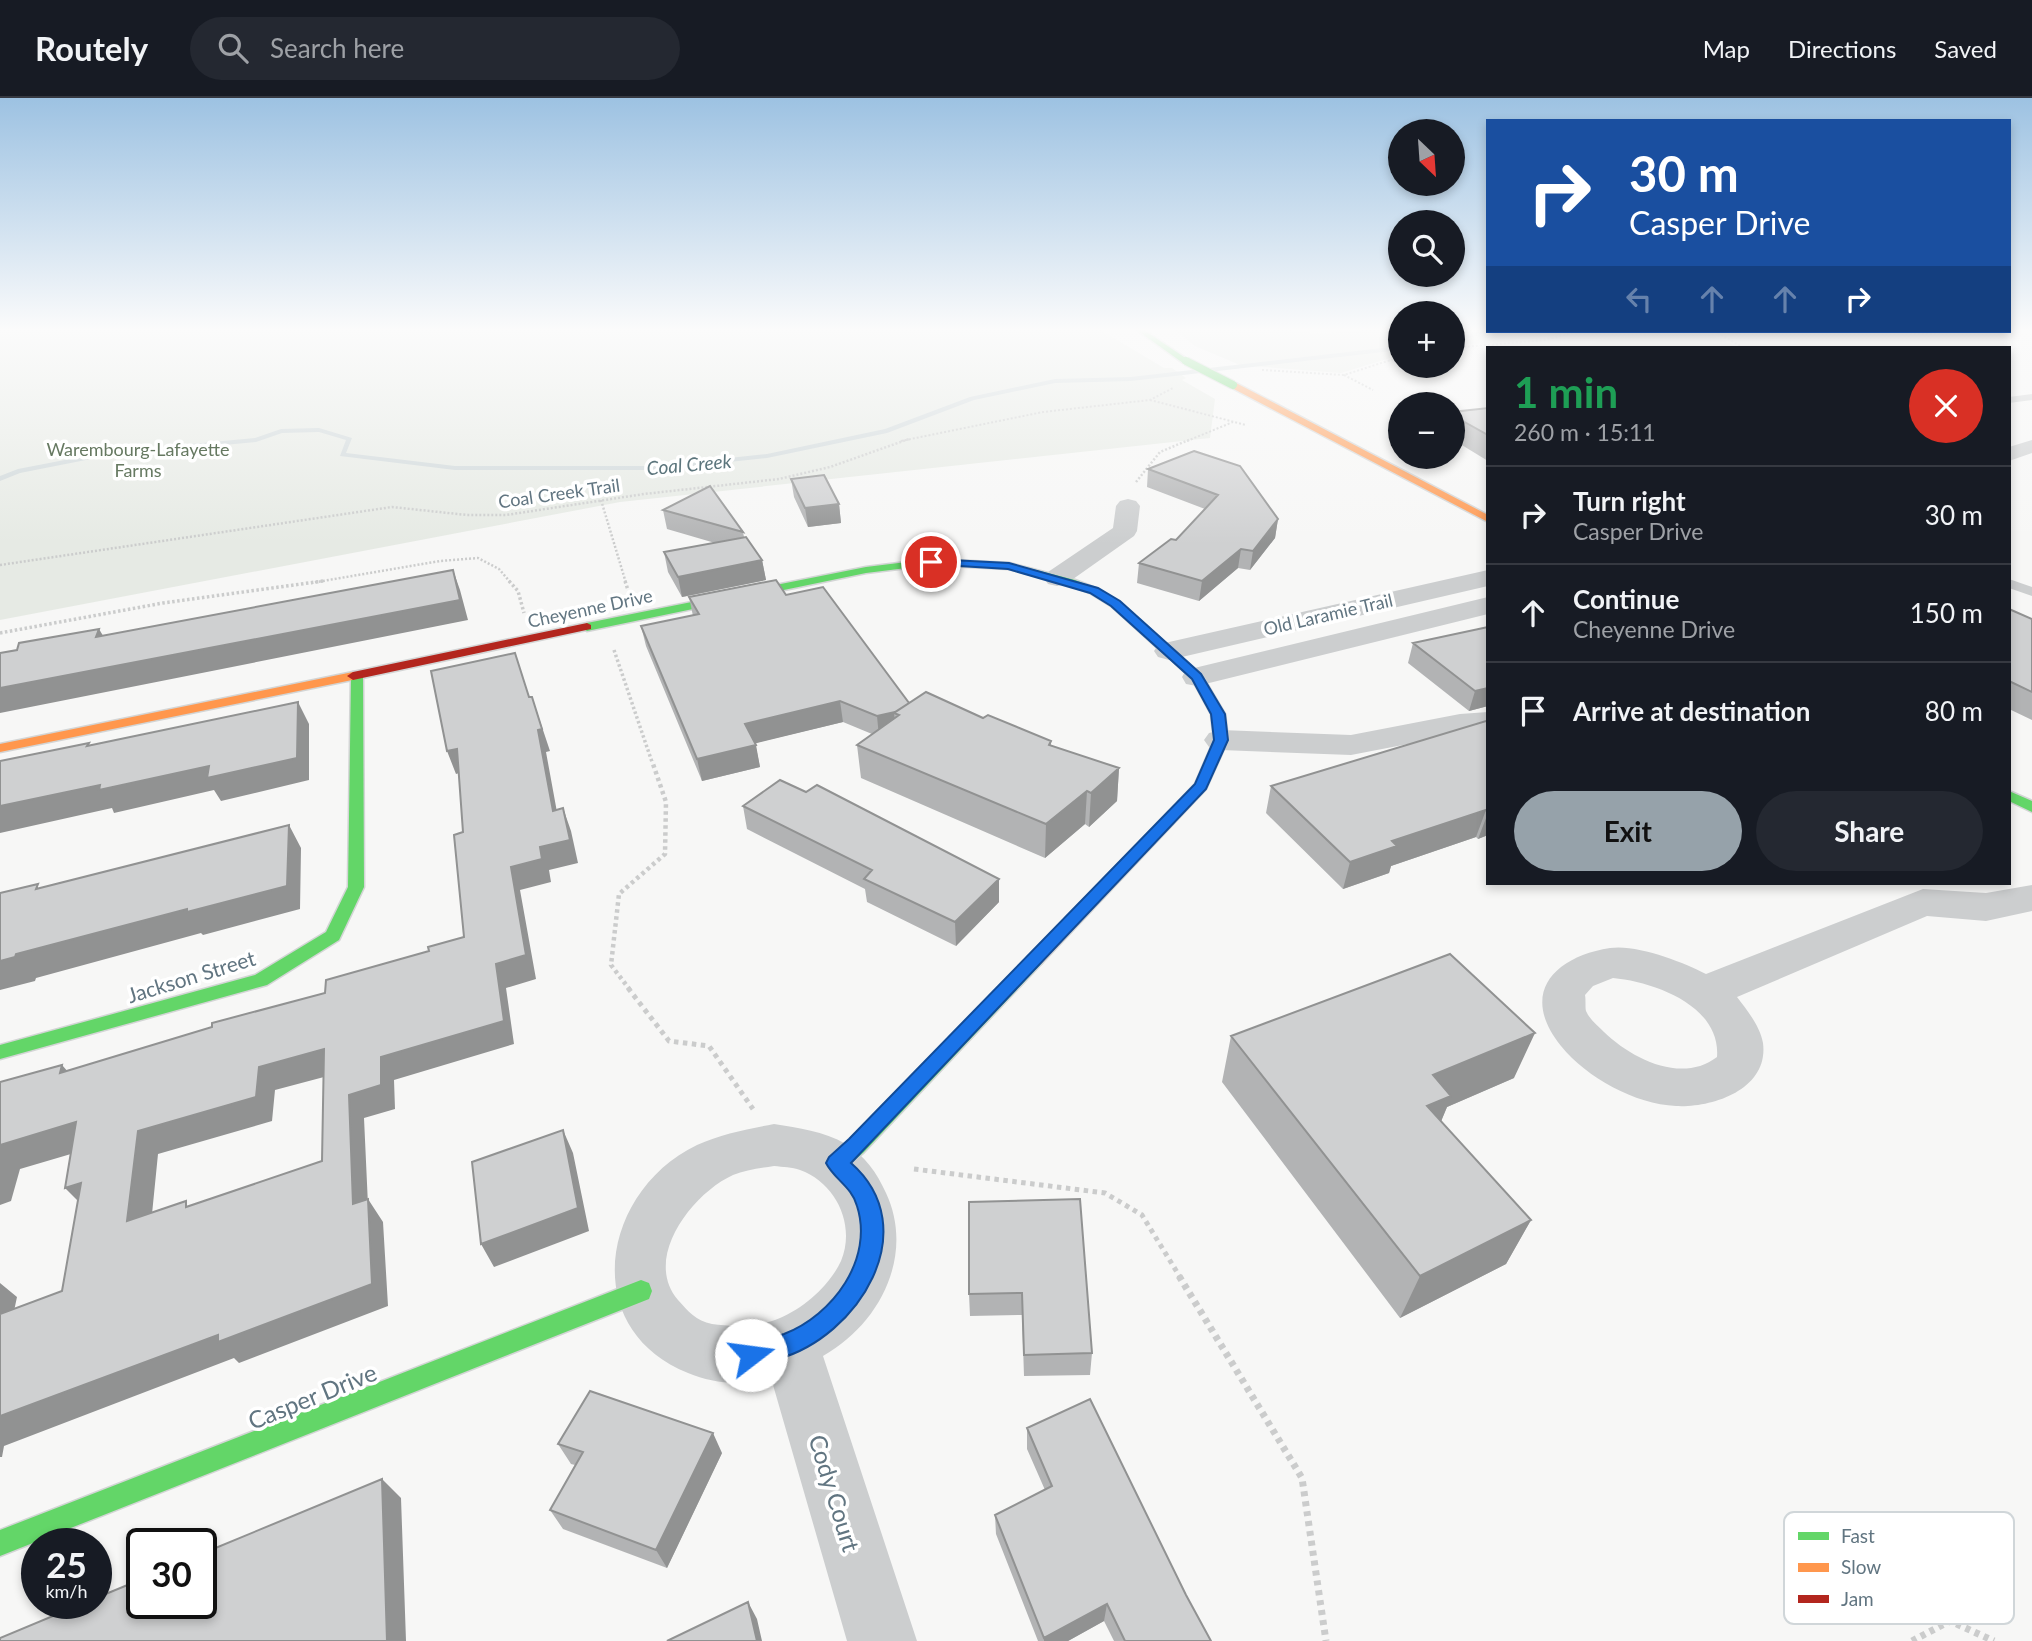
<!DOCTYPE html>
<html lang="en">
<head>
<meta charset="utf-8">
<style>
  body { margin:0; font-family:Lato,sans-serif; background:#242831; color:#f1f3f6; height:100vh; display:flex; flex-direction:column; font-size:26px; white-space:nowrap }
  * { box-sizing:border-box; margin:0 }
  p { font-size:23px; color:#9ea1a6 }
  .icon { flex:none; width:38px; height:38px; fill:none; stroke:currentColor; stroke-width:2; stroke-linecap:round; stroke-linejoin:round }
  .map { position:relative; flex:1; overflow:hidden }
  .details { position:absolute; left:1486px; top:248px; width:525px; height:539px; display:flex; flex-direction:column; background:#171b24; border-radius:0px; box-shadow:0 4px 10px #0003 }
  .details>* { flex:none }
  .hud { position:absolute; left:1486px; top:21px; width:525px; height:214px; border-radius:0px; box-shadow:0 4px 10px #0003; background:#1a4fa0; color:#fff; overflow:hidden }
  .needle { width:46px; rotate:155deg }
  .tools { position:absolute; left:1388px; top:21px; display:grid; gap:14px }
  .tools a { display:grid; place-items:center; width:77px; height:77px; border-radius:50%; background:#171b24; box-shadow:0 4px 10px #0003; font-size:35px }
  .speed { position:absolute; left:21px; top:1430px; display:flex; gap:14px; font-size:35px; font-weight:700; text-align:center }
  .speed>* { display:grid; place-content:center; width:91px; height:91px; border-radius:50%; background:#171b24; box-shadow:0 4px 10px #0003; line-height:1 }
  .speed small { font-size:18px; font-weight:400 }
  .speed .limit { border:4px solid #111; border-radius:10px; background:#fff; color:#111 }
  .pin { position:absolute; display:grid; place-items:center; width:60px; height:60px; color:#fff; margin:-30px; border:4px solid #fff; border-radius:50%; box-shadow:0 2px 7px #0007 }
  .me { position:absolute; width:77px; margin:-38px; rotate:75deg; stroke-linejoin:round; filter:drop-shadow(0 0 5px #0008) }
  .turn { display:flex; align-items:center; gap:24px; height:147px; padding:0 28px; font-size:32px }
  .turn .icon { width:91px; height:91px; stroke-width:2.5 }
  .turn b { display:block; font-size:49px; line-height:60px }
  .lanes { display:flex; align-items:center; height:66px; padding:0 28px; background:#0003; justify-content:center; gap:35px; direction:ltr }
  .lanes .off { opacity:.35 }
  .round { display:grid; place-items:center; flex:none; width:74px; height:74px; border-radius:37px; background:#242831 }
  .summary { display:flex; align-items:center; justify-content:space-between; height:119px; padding:0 28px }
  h1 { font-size:42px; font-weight:700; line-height:52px; color:#1e9e55 }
  .primary-button { display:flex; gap:14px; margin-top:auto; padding:14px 28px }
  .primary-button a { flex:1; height:80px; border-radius:42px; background:#96a2aa; color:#111; font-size:28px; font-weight:700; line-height:80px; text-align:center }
  .primary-button a+a { background:#242831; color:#f1f3f6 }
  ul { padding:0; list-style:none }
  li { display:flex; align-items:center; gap:21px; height:98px; padding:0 28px; border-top:2px solid #363941 }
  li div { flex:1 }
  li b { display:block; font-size:26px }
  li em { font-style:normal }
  header { display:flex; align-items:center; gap:42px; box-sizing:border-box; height:98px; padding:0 35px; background:#171b24; border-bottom:2px solid #363941 }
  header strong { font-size:33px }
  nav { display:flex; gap:38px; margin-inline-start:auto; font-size:24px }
  .search { width:490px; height:63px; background:#242831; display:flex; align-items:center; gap:18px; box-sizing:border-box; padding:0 24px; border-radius:38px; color:#9ea1a6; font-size:26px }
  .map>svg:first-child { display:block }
  .green { fill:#e6eae4 }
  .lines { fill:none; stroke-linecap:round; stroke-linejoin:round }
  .stream { fill:#cdd6d8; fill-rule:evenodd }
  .fast-casing { stroke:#d3d5d5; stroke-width:3 }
  .slow-casing { stroke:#d3d5d5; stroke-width:3 }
  .jam-casing { stroke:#d3d5d5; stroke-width:3 }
  .path-far5 { stroke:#cbcccc; stroke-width:2; stroke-dasharray:2 2; stroke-linecap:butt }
  .path-far4 { stroke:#cbcccc; stroke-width:2.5; stroke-dasharray:2 2; stroke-linecap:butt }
  .path-far3 { stroke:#cbcccc; stroke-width:3.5; stroke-dasharray:2.5 2.5; stroke-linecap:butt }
  .path-far2 { stroke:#cbcccc; stroke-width:4.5; stroke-dasharray:3.5 3.5; stroke-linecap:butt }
  .path-far1 { stroke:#cbcccc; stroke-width:5; stroke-dasharray:4.5 4.5; stroke-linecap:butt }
  .path { stroke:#cbcccc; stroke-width:7; stroke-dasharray:5 5; stroke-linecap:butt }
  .lane { fill:#cccecf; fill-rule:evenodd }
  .street { fill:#cccecf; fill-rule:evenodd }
  .fast { fill:#63d668; fill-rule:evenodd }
  .slow { fill:#ff974d; fill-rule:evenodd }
  .jam { fill:#b3261e; fill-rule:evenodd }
  .fast-bridge-casing { stroke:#d3d5d5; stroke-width:10; stroke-linecap:butt }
  .fast-bridge { stroke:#63d668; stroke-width:8 }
  .wall { fill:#b2b3b4 }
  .shaded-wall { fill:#919292 }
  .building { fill:#cfd0d1; stroke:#919292; stroke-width:2; fill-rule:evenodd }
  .route { fill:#1a73e8; stroke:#114b97; stroke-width:2 }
  .labels { text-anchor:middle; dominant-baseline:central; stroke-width:7; stroke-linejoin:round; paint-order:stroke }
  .far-park-label { font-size:18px; fill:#667961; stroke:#fff }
  .far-street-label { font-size:18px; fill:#617581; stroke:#fff }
  .far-water-label { font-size:19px; font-style:italic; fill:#5c757c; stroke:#fff }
  .street-label { font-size:21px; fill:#617581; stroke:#fff }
  .near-street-label { font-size:24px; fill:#617581; stroke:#fff }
  .key { fill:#fff; stroke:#d0d6d9; stroke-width:2 }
  .key-label { font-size:19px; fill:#617581 }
</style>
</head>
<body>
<header>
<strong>Routely</strong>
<div class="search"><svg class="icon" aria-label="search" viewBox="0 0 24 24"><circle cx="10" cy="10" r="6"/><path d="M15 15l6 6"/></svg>Search here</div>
<nav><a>Map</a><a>Directions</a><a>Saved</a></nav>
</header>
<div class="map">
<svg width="2032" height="1543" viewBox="0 0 2032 1543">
  <rect width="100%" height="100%" fill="#f7f7f6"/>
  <path class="green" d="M0,230H1097L1164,270H1172L1186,280L1182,282L1215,301L1210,340L620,404L0,522Z
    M1173,230H1283C1320,241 1362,230 1400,230V257L1341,275L1240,267L1195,248Z
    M1453,230H1487L1488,233H1572L1551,240L1524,237L1512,244L1453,247Z
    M1681,233H1700L1734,247L1732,250H1585L1599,242Z"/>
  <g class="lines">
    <path class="stream" d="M1488,231L1490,233L1452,246V242Z
      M1400,248V252L1131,283L1055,285L974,302L887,335L767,360L654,372H455L340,358L346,342L319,334L282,335L256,344L106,358L20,375L0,383V378L18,371L106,354L255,340L281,331L319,330L352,340L346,355L455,368H654L767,356L885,331L970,299L1055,281L1131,279Z"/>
    <g class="fast-casing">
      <path id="fast" d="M1134,230H1141L1190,263L1183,265Z
        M931,461L1009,465L1075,482L1098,491L1119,504L1174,553L1168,557L1164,556L1111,508L1090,495L1067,486L1009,471L931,467L866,475L587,533L581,529L587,525L866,469Z
        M357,575L363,579L364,789L339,842L267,887L0,961V947L255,877L326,834L348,789L351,579Z
        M2009,693L2032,703V714L2009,703Z
        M1035,856L1041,858L1044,862L1041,866L864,1054C853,1063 843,1076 829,1071L826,1065L829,1059L850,1042L1029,858Z
        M641,1182L649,1185L652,1193L649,1201L0,1458V1432Z"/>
    </g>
    <g class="slow-casing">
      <path id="slow" d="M1230,285H1236L1488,417V424L1230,289Z
        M1168,549L1203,579L1225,616L1228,642L1206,691L1041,866H1029L1026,862L1029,858L1195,686L1214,642L1211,616L1192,581L1162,553Z
        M353,574L359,578L357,581L0,654V646Z"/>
    </g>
    <g class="jam-casing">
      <path id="jam" d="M587,525L591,527V531L353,582L347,578L353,574Z"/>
    </g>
    <path class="path-far5" d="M1714,233L1744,250
      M1848,233H1875
      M1882,233L1932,236L1947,233
      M1452,250L1545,242L1580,233
      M1262,272L1344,277L1400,259
      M1344,277L1373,292
      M1150,302L1246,327
      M901,343L1043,314L1150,302L1173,290
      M1187,343L1233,324"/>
    <path class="path-far4" d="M1136,384L1160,354L1191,341
      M601,402L626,485
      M0,467L392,409L467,417H506L644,396L779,381L830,369L909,341
      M311,485L440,463L478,460L499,471L511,485"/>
    <path class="path-far3" d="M509,483L518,493L524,515
      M625,483L628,492
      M0,535L163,505L323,483
      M614,552L652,664"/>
    <path class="path-far2" d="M630,892L611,867L619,796L665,756L666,704L652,663"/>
    <path class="path-far1" d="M628,890L669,943L709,948L753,1011
      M914,1071L1105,1095L1142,1117L1180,1179"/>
    <path class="path" d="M1179,1178L1302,1380L1326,1543
      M1912,1543L1950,1523L1994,1543"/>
    <path class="lane" d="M2032,296V302L2009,305V299Z
      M2009,481L2032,489V498L2009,490Z"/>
    <path class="street" d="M2032,342V355L2009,363V349Z
      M1128,401L1136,403L1140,408L1137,433L1134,438L1066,486L1057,488L1048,486L1044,480L1048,474L1113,430L1116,408L1120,403Z
      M1488,472V488L1169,562L1158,559L1154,553L1158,547L1169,544Z
      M1488,499V516L1197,588L1186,586L1182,579L1186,572Z
      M1488,614V634L1460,636L1351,657L1221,652L1209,649L1204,642L1209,635L1221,632L1351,637L1460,616Z
      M2032,787V813L1986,823L1927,818L1737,899C1747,912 1760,928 1763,945C1769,991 1713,1010 1676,1008C1635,1006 1587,980 1561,948C1519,896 1553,859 1610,850C1637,846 1683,864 1706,876L1923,791L1986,795ZM1613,880C1655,884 1721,908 1717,959C1682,986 1632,961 1604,934C1598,928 1590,922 1586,913C1585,909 1586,902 1585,897L1593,888Z
      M774,1026C799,1030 823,1033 846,1046C865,1058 877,1075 886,1095C915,1157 880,1226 823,1258L917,1543H847L771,1280C743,1288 714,1286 688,1275C578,1231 601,1093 697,1047C721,1036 748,1031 774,1026ZM774,1068C783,1069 792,1069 800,1072C836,1085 856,1127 841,1163C830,1187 804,1210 780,1220C759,1229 733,1229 712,1226C696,1223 688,1213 678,1202C642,1160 693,1095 733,1077C745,1072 761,1070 774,1068Z"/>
    <use href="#fast" class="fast"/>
    <use href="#slow" class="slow"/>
    <use href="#jam" class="jam"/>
    <g class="fast-bridge-casing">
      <path id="fast-bridge" d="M1186,263L1233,287"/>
    </g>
    <use href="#fast-bridge" class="fast-bridge"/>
  </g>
  <path class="wall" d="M1488,310V363L1452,341V314Z
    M1194,353L1278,421L1275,440L1250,472L1238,470L1199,503L1137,485L1139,465L1176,442L1205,411L1147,389L1148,371Z
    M791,381L839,406L841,425L808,429L794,399Z
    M663,412L743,434L744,439L762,462L766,482L682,499L668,474L664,454L715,445L667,431Z
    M786,497L909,605L983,620L1051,643V648L1119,670L1117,703L1089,729L1085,726L1045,760L861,680L857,647L872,636L843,624L755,645L760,669L702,683L646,548L641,528L693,518L689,499Z
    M2009,511L2032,521V622L2009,611Z
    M1488,529V608L1469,613L1408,565L1413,545Z
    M1488,624V737L1478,741L1476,739L1391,768L1389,775L1343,791L1266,715L1271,688Z
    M806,694L999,781V804L956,848L867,804L865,791L747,731L743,708Z
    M1231,938L1514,980L1447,1009L1441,1023L1531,1122L1506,1166L1400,1220L1222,984Z
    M969,1104L1092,1255L1090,1277L1024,1278L1022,1217L970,1218L969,1196Z
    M1027,1330L1186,1497L1211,1543H1114L1104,1523L1068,1543H1038L996,1436L995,1417L1045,1392L1027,1351Z
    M558,1346L722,1355L667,1470L563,1431L550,1412L575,1367L571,1366Z"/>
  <path class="shaded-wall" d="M839,406L841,425L808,429L805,410Z
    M1278,421L1275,440L1250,472L1253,453Z
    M1241,451L1238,470L1199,503L1202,483Z
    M762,462L766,482L682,499L678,479Z
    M453,472L460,492L468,522L0,615V590Z
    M99,531L111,551L96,539Z
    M1488,590V608L1469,613L1475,593Z
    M532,599L550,653L546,654L561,736L553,713Z
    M840,603L843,624L749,647L745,626Z
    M298,604L309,626V682L221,703L214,692L114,715L112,710L0,735V708Z
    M912,610L899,617L894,615L896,635L879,639L877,618Z
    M756,647L760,669L702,683L697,661Z
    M457,651L466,673L456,676L447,653Z
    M1119,670L1117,703L1089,729L1091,695Z
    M1087,693L1085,726L1045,760L1046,726Z
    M563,710L571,733L578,765L549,772L551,784L520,792L536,881L506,890L514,946L394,982L395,1011L364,1020L369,1129L353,1106L349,997L381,959L496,866L511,769L540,749Z
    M1486,712L1476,739L1391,768L1389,775L1343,791L1350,764L1392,743Z
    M1488,715V737L1478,741Z
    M289,727L301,750L300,811L203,837L201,835L36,880L35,883L0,892V863Z
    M999,781V804L956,848L955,824Z
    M1535,935L1514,980L1447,1009L1433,1043L1409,1053L1433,977Z
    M324,951L339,975L275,992L272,1023L158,1056L149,1146L127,1123L138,1033L259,969Z
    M62,967L83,991L60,975Z
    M76,1024L98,1048L20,1071L11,1103L0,1107V1047Z
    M563,1032L573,1055L589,1133L494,1169L481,1146Z
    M81,1085L88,1113L65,1090Z
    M368,1101L383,1124L388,1208L239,1265L234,1260L4,1348L2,1359H0V1318Z
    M1531,1122L1506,1166L1400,1220L1420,1178Z
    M0,1185L17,1199L7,1246L0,1240Z
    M713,1335L722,1355L667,1470L656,1452Z
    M382,1381L401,1400L406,1543H387Z
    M748,1504L757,1521L762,1543H757Z
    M1107,1506L1104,1523L1068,1543H1044V1540Z"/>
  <path class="building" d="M1488,310V337L1452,317V314Z
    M1194,353L1240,368L1278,421L1253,453L1241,451L1202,483L1139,465L1171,441L1176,442L1218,397L1148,371Z
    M824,377L839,406L805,410L791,381Z
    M710,388L743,434L663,412Z
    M746,439L762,462L678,479L664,454Z
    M453,472L460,502L0,590V555L17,552L19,545L99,531L96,539Z
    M776,482L786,497L823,489L909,605L895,614L877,618L840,603L745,626L756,647L697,661L641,528L699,516L689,499Z
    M2009,511L2032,521V594L2009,583Z
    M1488,529V590L1475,593L1413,545Z
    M515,555L529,599H532L542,631L538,632L553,713L563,710L570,742L540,749L542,761L511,769L526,857L496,866L504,923L381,959V987L349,997L353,1106L368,1101L372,1186L218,1244V1237L0,1318V1216L62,1193L81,1085L65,1090L76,1024L0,1047V984L62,967L60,975L212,929V925L325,895L326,882L429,853L428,849L464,839L454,737L463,734L457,651L447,653L431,573ZM324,951L322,1063L186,1109V1103L127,1123L138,1033L256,999L259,969Z
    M926,594L983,620L988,617L1051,643L1049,647L1119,670L1091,695L1087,693L1046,726L857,647L899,617L894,615Z
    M298,604L297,660L207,680L209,668L99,692L100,687L0,708V663L89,645L87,648Z
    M1486,623L1488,624V714L1486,712L1392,743L1397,748L1350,764L1271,688Z
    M780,682L806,694L817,687L999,781L955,824L864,781L872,772L743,708Z
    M289,727L287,788L187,814V811L16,856L15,859L0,863V795L38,786L36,791Z
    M1450,856L1535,935L1433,977L1451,998L1427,1008L1531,1122L1420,1178L1231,938Z
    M563,1032L578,1110L481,1146L472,1064Z
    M1080,1101L1092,1255L1024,1257L1022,1195L969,1196V1104Z
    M590,1293L713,1335L656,1452L550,1412L583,1354L558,1346Z
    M1090,1301L1186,1497L1211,1543H1125L1107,1506L1044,1540L995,1417L1052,1388L1027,1330Z
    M382,1381L387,1543H0V1540L84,1505H96V1500L142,1481V1505H201V1456Z
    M748,1504L757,1543H667Z"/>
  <linearGradient id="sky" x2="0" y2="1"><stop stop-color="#9dc2e2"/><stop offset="0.52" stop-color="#fbfbfb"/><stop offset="1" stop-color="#fbfbfb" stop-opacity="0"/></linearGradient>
  <rect width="2032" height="446" fill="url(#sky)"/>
  <path class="route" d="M931,461L1009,465L1098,490L1120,503L1201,576L1225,616L1228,642L1206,691L851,1065C926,1131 858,1239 778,1261C766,1264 755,1270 742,1265L739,1257L742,1248C756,1243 770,1241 784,1236C833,1217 874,1161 857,1108C852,1089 834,1081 826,1065L829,1059L849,1041L1195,686L1214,642L1211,616L1192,581L1111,508L1090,495L1008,471L927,466L925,464Z"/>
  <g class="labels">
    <g class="far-park-label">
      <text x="138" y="351">Warembourg-Lafayette<tspan x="138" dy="21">Farms</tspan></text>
    </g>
    <g class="far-street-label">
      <text transform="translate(559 395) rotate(-8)">Coal Creek Trail</text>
      <text transform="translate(590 510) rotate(-12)">Cheyenne Drive</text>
      <text transform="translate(1328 516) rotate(-13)">Old Laramie Trail</text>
    </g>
    <g class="far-water-label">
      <text transform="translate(689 366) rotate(-5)">Coal Creek</text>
    </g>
    <g class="street-label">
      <text transform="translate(191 878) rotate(-17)">Jackson Street</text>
    </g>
    <g class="near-street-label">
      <text transform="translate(312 1298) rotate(-22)">Casper Drive</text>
      <text transform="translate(835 1395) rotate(73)">Cody Court</text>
    </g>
  </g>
  <rect x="1784" y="1414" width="230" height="112" rx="10" class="key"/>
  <rect x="1798" y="1434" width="31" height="8" fill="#63d668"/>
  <rect x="1798" y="1465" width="31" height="9" fill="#ff974d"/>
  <rect x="1798" y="1497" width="31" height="8" fill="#b3261e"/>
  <g class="key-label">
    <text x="1841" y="1445">Fast</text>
    <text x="1841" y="1476">Slow</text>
    <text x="1841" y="1508">Jam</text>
  </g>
</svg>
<div class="tools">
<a><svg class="needle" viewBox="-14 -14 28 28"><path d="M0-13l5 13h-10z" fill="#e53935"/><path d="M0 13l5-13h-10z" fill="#9ea1a6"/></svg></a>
<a><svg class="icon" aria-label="search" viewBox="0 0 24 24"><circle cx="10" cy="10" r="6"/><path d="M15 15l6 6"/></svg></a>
<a>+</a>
<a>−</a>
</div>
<div class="speed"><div>25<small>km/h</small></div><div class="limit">30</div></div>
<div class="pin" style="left:931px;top:464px;background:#d93025"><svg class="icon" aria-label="arrive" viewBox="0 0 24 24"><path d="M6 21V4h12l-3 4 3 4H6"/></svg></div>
<svg class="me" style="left:751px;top:1257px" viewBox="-20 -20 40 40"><circle r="19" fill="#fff"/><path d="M0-13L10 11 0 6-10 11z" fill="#1a73e8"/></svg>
<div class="hud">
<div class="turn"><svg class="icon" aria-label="right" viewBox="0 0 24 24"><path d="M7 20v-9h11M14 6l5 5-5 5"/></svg><div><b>30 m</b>Casper Drive</div></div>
<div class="lanes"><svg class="icon off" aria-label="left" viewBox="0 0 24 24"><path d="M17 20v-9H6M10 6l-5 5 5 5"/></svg><svg class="icon off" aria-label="ahead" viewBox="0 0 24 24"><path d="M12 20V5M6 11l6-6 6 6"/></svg><svg class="icon off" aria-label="ahead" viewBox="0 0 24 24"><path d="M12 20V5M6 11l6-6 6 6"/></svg><svg class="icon" aria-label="right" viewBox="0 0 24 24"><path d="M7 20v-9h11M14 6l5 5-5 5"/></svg></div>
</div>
<section class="details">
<div class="summary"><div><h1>1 min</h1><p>260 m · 15:11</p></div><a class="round" style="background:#d93025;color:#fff"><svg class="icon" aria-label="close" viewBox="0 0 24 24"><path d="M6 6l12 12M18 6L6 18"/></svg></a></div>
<ul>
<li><svg class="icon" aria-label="right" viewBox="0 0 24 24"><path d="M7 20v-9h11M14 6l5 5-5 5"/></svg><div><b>Turn right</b><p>Casper Drive</p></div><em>30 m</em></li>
<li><svg class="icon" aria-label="ahead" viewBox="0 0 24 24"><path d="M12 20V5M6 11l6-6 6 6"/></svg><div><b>Continue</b><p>Cheyenne Drive</p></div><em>150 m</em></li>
<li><svg class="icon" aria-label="arrive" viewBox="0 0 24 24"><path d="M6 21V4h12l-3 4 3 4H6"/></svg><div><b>Arrive at destination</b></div><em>80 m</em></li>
</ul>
<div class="primary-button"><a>Exit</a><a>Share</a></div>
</section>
</div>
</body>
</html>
